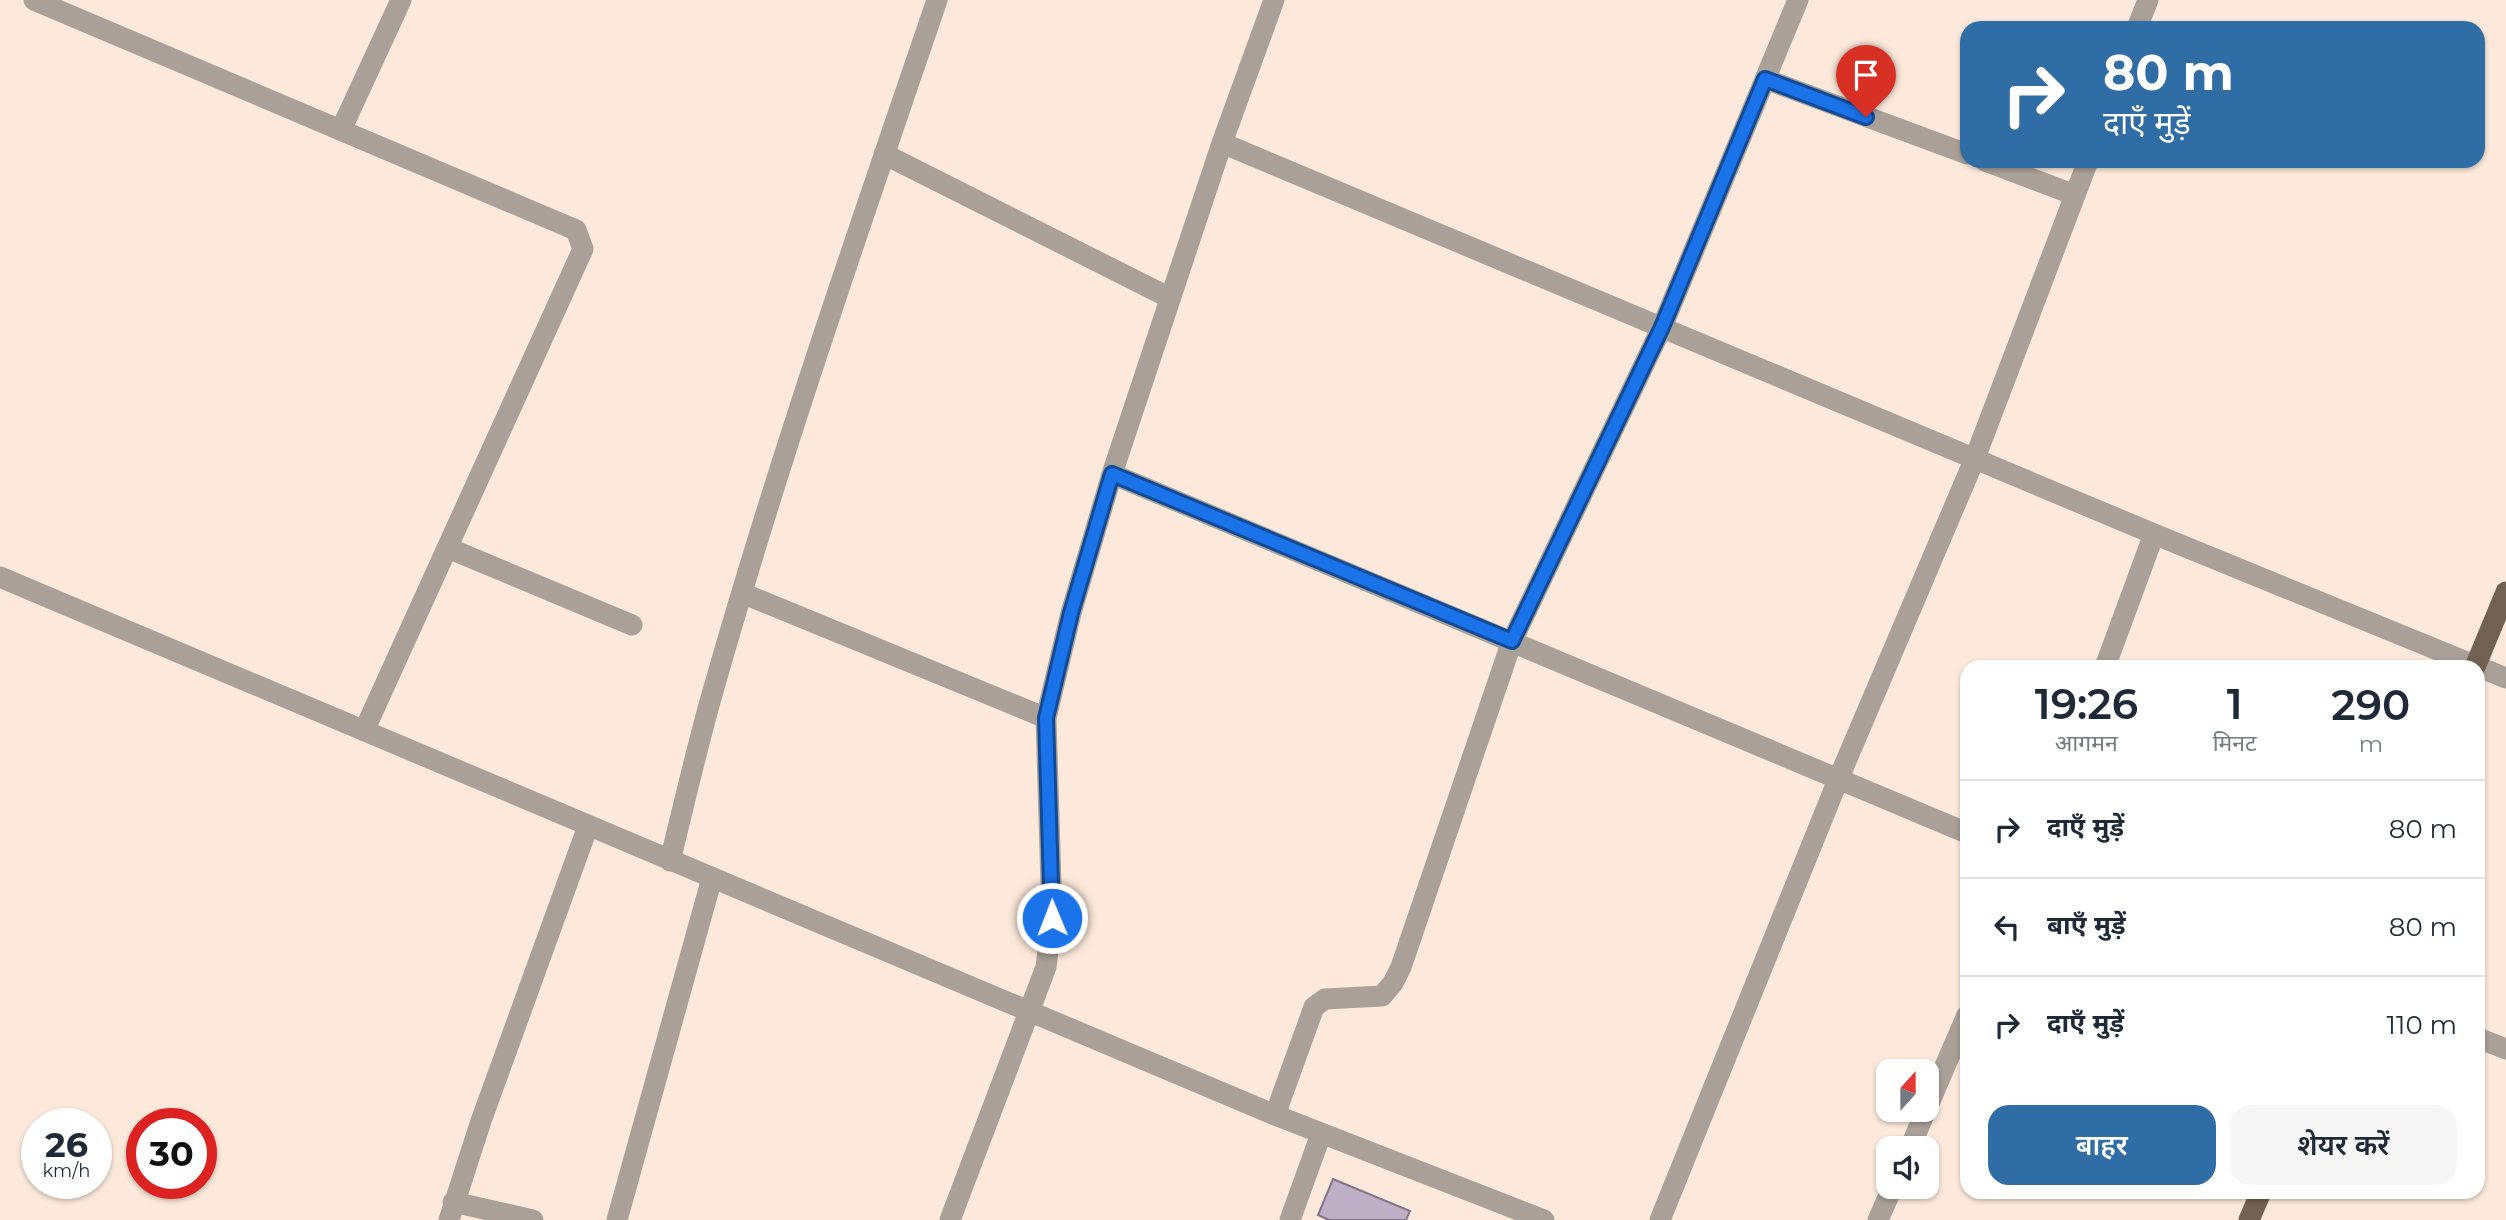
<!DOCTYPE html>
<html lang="hi">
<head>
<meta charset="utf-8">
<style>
  body { margin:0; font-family:Montserrat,"Noto Sans Devanagari",sans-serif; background:#f6f6f7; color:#1f2937; height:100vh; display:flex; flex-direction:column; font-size:26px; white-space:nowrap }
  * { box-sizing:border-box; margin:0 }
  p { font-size:23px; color:#747a83 }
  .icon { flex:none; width:38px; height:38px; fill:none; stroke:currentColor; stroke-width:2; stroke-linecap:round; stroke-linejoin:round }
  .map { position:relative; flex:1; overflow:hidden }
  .sheet { position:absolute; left:1960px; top:660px; width:525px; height:539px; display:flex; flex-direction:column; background:#fff; border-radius:21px; box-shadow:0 2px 5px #0004 }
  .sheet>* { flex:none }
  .top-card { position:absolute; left:1960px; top:21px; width:525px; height:147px; border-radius:21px; box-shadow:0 2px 5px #0004; background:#306da4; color:#fff; overflow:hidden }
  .needle { width:46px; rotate:21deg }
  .tools { position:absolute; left:1876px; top:1059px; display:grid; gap:14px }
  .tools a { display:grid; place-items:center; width:63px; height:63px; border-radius:14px; background:#fff; box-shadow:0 2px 5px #0004; font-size:35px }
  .speed { position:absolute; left:21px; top:1108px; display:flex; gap:14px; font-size:35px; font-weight:700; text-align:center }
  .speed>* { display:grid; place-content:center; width:91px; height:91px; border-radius:50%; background:#fff; box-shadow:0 2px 5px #0004; line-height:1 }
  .speed small { font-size:18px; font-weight:400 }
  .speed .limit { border:10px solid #d22; background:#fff; color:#111 }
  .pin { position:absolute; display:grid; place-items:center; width:60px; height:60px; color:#fff; margin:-72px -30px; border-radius:50% 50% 50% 0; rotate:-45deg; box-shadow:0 0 7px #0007 }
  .pin .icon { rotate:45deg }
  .me { position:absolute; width:77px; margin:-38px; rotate:359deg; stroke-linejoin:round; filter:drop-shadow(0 0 5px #0008) }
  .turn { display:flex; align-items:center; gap:24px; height:147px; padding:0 28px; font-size:32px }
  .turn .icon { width:91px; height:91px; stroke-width:2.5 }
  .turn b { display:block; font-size:49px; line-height:60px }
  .eta { display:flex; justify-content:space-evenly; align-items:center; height:119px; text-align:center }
  .eta b { font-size:42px; font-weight:600; line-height:49px }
  .action { display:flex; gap:14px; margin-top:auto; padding:14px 28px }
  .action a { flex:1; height:80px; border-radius:21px; background:#306da4; color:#fff; font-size:28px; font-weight:600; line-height:80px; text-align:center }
  .action a+a { background:#f6f6f7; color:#1f2937 }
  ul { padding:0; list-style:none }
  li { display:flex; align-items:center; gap:21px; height:98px; padding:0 28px; border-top:2px solid #e0e1e3 }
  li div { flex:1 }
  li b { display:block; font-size:26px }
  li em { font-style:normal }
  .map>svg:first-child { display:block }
  .building { fill:#beafc5; stroke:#837589; stroke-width:2 }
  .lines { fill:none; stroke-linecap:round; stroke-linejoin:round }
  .minor { stroke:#a9a098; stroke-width:21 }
  .major { stroke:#706152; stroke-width:21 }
  .route-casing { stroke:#114b97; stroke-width:18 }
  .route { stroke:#1a73e8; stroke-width:12 }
</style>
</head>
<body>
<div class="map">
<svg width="2506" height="1220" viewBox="0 0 2506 1220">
  <rect width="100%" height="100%" fill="#fce9db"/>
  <path class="building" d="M1333,1179L1410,1211L1406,1220H1329L1318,1215Z"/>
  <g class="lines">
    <path class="minor" d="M34,0L576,230L583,249L364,731
      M2137,28L2148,0
      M1765,79L1967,154
      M341,130L401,0
      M1222,143L2154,534L2506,678
      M884,154L1170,298
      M1985,161L2075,195
      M1112,474L1967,833
      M448,548L632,625
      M0,577L1275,1115L1544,1220
      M742,593L1046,718
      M2105,667L2154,534
      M670,861C684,804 697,747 713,691C779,458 859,229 937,0
      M2478,1038L2506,1049
      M1927,1108L1967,1015
      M1275,1115L1314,1007L1325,999L1382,996L1393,983L1401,967L1512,641L1662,327L1798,0
      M1910,1148L1926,1110
      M453,1202L533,1220
      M449,1220L481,1121L588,826
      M617,1220L712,878
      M950,1220L1046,967L1052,918L1046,718L1071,613L1112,474L1222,143L1274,0
      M1290,1220L1321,1134
      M1660,1220L1838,780L1975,458L2088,161
      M1878,1220L1893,1186"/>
    <path class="major" d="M2475,667L2506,592
      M2249,1220L2261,1192"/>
  </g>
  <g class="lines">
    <g class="route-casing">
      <path id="route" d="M1052,918L1046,718L1071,613L1112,474L1512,641L1662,327L1765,79L1866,117"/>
    </g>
    <use href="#route" class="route"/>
  </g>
</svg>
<div class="tools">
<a><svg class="needle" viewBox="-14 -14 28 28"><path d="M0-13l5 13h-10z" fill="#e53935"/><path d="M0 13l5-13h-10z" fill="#747a83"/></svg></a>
<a><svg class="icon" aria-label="sound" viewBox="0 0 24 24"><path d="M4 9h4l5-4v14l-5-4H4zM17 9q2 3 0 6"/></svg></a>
</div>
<div class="speed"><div>26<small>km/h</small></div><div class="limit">30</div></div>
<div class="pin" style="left:1866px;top:117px;background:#d93025"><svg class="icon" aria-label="arrive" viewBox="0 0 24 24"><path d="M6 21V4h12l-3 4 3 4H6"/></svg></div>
<svg class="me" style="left:1052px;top:918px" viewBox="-20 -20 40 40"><circle r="17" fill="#1a73e8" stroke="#fff" stroke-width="3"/><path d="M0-11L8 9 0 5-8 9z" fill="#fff"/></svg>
<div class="top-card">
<div class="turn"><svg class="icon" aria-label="right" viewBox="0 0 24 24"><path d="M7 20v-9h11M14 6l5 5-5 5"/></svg><div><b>80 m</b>दाएँ मुड़ें</div></div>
</div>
<section class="sheet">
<div class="eta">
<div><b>19:26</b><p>आगमन</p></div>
<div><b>1</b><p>मिनट</p></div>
<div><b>290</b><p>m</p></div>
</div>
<ul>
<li><svg class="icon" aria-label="right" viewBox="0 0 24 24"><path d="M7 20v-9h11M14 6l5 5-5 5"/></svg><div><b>दाएँ मुड़ें</b></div><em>80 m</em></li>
<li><svg class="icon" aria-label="left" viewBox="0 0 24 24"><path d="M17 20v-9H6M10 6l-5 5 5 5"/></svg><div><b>बाएँ मुड़ें</b></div><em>80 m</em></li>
<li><svg class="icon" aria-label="right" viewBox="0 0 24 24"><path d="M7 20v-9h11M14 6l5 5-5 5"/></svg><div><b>दाएँ मुड़ें</b></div><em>110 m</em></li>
</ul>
<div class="action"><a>बाहर</a><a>शेयर करें</a></div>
</section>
</div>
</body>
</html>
